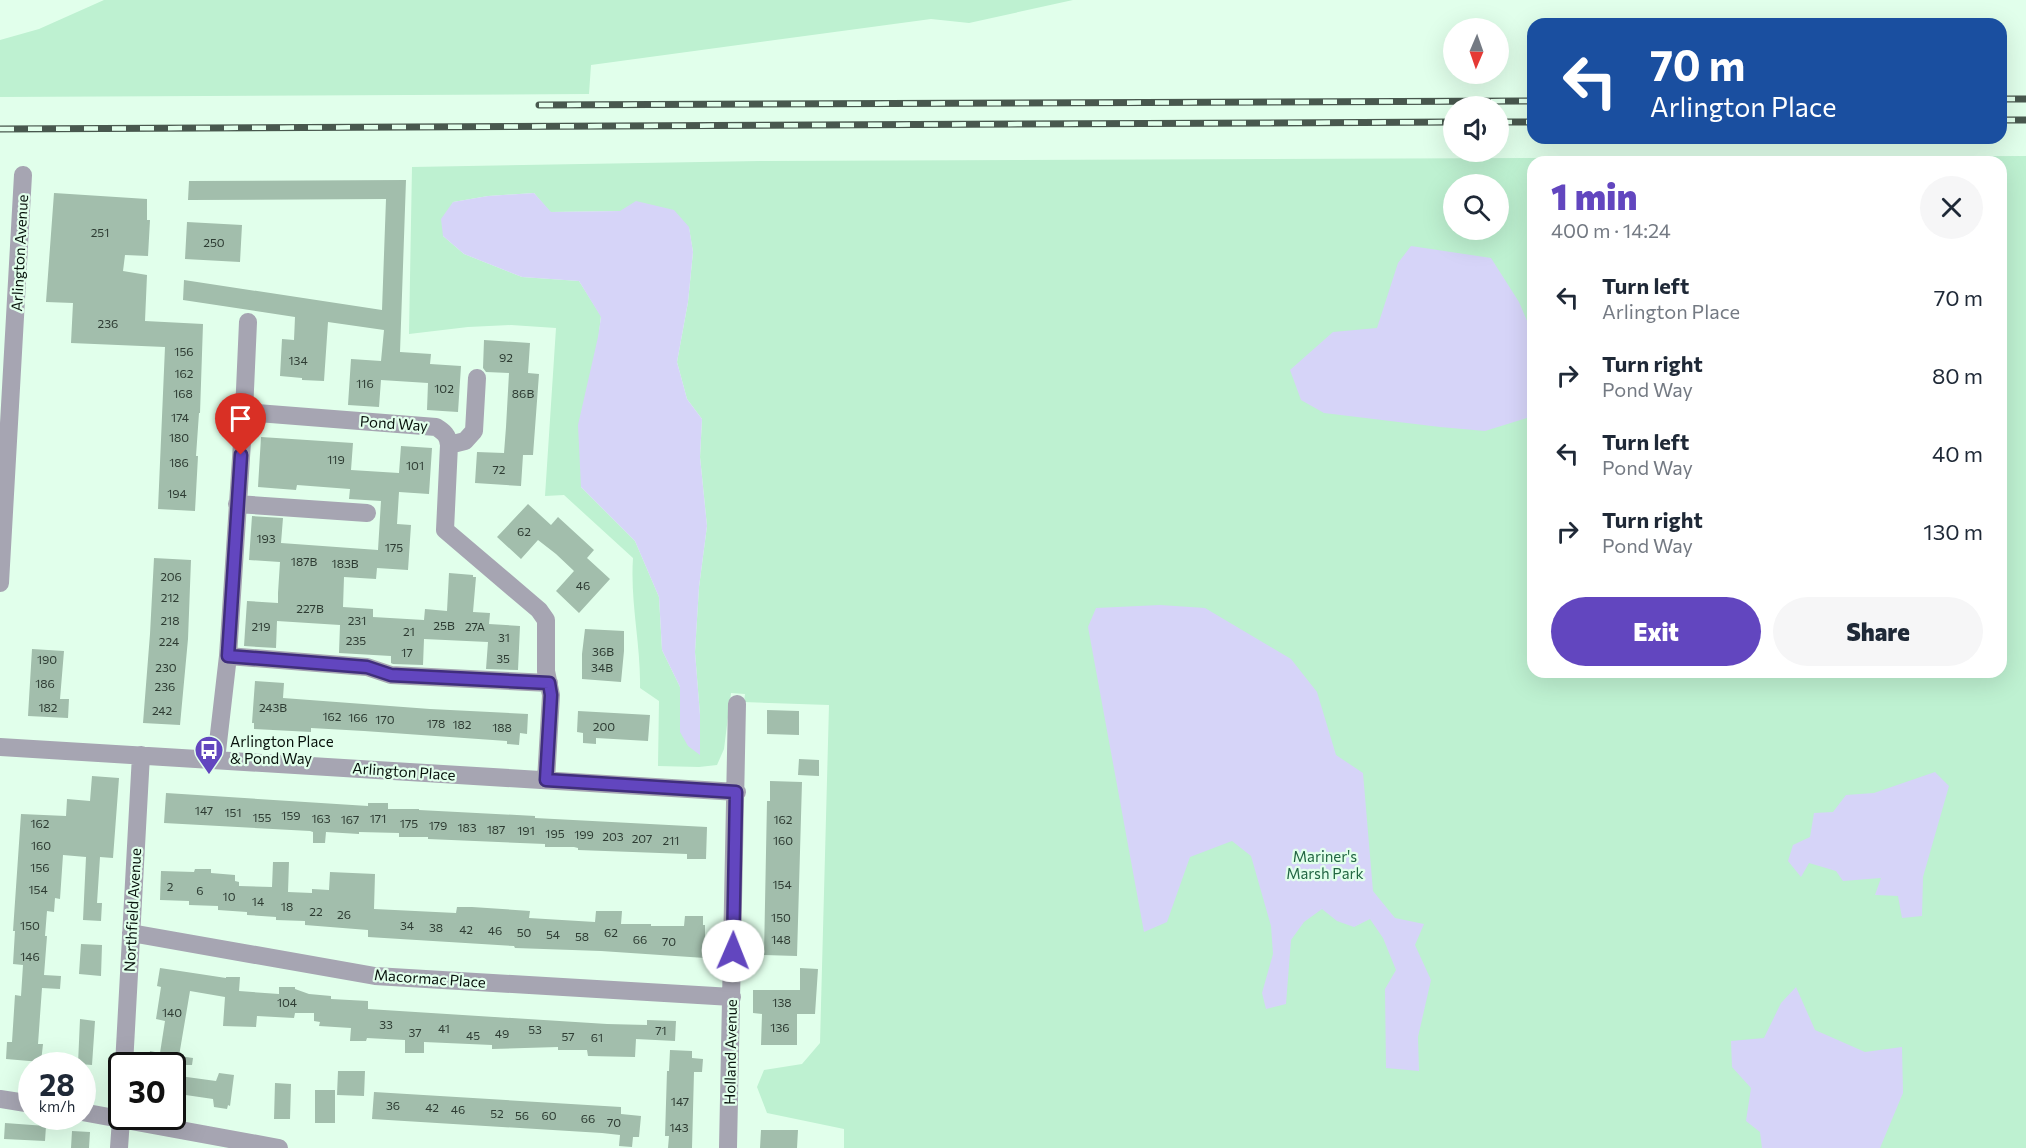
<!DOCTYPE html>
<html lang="en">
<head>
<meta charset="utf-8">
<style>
  body { margin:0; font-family:Commissioner,sans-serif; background:#f6f6f7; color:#1f2937; height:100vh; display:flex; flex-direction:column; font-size:22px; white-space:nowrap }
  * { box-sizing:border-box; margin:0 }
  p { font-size:20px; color:#747a83 }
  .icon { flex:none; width:33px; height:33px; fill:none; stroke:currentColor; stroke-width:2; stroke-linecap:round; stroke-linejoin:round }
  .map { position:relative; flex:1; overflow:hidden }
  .sheet { position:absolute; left:1527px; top:156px; width:480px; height:522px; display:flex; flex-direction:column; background:#fff; border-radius:18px; box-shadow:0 6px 24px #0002 }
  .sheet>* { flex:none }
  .guide { position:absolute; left:1527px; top:18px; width:480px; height:126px; border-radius:18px; box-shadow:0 6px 24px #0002; background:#1a4fa0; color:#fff; overflow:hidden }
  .needle { width:39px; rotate:182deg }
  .tools { position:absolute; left:1443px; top:18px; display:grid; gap:12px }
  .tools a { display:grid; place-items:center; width:66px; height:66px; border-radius:50%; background:#fff; box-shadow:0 6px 24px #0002; font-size:30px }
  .speed { position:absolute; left:18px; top:1052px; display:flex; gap:12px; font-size:30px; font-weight:700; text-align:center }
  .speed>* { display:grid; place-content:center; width:78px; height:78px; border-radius:50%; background:#fff; box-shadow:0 6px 24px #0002; line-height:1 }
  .speed small { font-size:15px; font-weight:400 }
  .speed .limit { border:3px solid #111; border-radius:9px; background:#fff; color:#111 }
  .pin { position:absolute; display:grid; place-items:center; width:51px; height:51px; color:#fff; margin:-62px -26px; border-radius:50% 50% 50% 0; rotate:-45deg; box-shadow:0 0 6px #0007 }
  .pin .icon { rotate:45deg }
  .me { position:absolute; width:66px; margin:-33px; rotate:1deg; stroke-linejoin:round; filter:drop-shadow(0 0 4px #0008) }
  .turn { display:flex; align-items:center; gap:21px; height:126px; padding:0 24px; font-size:27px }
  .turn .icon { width:78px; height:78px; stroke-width:2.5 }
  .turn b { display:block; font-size:42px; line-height:51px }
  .round { display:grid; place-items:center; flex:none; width:63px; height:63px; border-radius:32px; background:#f6f6f7 }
  .overview { display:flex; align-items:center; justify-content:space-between; height:102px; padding:0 24px }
  h1 { font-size:36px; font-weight:800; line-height:45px; color:#6246bf }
  .button { display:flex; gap:12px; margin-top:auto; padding:12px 24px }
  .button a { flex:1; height:69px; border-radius:36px; background:#6246bf; color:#fff; font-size:24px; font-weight:800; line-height:69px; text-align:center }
  .button a+a { background:#f6f6f7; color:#1f2937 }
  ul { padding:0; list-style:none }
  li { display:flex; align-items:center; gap:18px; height:78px; padding:0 24px }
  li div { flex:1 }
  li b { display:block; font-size:22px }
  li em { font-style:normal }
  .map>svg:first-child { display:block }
  .green { fill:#bef1d1; fill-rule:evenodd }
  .water { fill:#d6d4f8 }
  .building { fill:#a2beac }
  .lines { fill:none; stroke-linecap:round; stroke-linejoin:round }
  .minor { stroke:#a6a5b2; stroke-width:18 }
  .rail-casing { stroke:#48584e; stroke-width:7 }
  .rail { stroke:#e1ffeb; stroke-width:4.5; stroke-dasharray:14; stroke-linecap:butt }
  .route-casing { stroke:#402e7c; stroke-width:15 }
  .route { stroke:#6246bf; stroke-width:10 }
  .labels { text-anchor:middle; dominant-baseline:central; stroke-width:4.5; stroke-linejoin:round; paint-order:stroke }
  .number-label { font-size:12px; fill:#2e3c33 }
  .street-label { font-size:15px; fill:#07110b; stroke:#e1ffeb }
  .poi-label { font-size:15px; fill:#07110b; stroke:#e1ffeb; text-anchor:start }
  .park-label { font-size:15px; fill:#226643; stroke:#e1ffeb }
</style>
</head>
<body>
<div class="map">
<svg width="2026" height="1148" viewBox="0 0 2026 1148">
  <rect width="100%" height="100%" fill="#e1ffeb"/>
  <path class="green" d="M104,0H1073L969,23L931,19L591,65L589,94L0,97V40L39,29Z
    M2026,156V1148H844V1129L767,1113L757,1087L764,1070L802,1064L820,1043L829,705L744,702L745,694L731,693L724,749L717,765L699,767L658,766L659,701L640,688C641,645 630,602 633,558L564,495L545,496L556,328L511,325L468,327L409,334L412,167L760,161ZM1533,162H2001V672H1533ZM1454,184H1498V230H1454ZM534,193L550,212L620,211L689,228L693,252L688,302L677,362L687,399L702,419L700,457L707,526L699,587L695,652L700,715L680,732V687L662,650L659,597L635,541L581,487L601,316L579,281L522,277L464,254L443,236L453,202L488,196Z"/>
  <path class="water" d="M534,193L551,212L620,211L636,201L674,210L689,227L693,252L688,302L677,362L687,399L702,419L700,457L707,526L699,587L695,652L700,715V755L688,746L680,732V687L662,650L659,597L635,541L581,487L578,425L598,337L601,317L579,281L522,277L464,254L443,236L441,219L453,202L488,196Z
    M1411,246L1491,258L1519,302L1530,328L1527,364L1533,381V416L1485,431L1440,427L1324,413L1301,400L1290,370L1333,332L1377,328L1398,263Z
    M1160,605L1205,608L1291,659L1317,692L1336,755L1363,773L1373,891L1395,918L1424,924L1415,945L1431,980L1418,1037L1419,1071L1386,1068L1385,989L1396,970L1383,938L1370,919L1354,927L1337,921L1322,909L1304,922L1291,940L1286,1004L1266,1009L1262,993L1273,954L1271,926L1251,856L1232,841L1190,857L1167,922L1144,932L1088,627L1096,608Z
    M1935,772L1949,786L1923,877L1922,916L1902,918L1898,896L1875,895L1881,878L1843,881L1836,871L1809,863L1801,877L1788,861L1793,845L1810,837L1814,813L1833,812L1846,795L1874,793Z
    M1796,987L1815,1030L1865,1052L1902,1047L1903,1093L1880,1148H1762L1760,1132L1746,1121L1751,1088L1732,1067L1731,1041L1764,1038L1781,1003Z"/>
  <path class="building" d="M406,180L400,352L431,354L430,364L461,366L458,412L427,410L428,383L381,380L379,407L348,405L351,359L381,361L384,330L328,322L324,381L302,380V378L280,376L282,339L294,340L295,317L183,300L184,280L382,310L386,199L188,200L189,181Z
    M54,193L147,199V220H150L148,256L125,255L123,271L147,275L145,321L203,324L200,413H199L196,456H198L195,511L158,509L165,347L71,343L73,303L46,302Z
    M187,222L242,225L240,262L185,259Z
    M484,340L530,343L528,373L539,374L533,455H523L521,486L475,483L477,452L504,453L506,427L509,373L486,372L483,368Z
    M261,437L353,443L351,470L399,473L401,446L432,448L429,494L399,492L397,524L411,525L408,570L377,568L376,579L344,577L343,607L373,609V617L424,620L425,609L447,611L449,573L473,575V577H476L473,612L490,613L489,624L520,626L518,670L486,669L488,642L424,639L423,665L393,664L391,663V656L339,653L340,625L277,621L276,648L244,646L247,601L278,603V593L280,562L249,560L252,516L283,518L281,543L378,550L381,501L349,499L350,489L297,485L296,490L258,487Z
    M528,504L551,525L558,517L594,550L587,558L610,579L579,613L556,591L574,571L556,554L538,540L521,559L497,537Z
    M154,558L191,560L188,639L180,725L143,723L150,634Z
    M585,629L624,631V651L621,682L582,679V654Z
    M32,649L64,651L60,699H69L68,718L28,716Z
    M255,681L284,683L283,698L430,709L528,714L527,734L520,733L519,745L507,744V741L364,731L311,728V732L254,729V723H252Z
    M767,710L799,711V735L767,734Z
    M578,711L650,715L648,741L596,738V744L583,743V733L577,732Z
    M799,759L819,760V776L798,775Z
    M92,776L119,778L113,858L100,857L97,903H102L101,921L83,920L86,857L63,855L60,899L55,898L54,912L47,911L45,936H47L44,975L61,976L60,989L42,988L38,1044H43L41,1062L6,1059L7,1042H12L15,995L21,996L23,965L13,964L15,931H13L21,814L66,816L67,799L90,801Z
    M770,781L802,782L797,956L764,955L767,801H770Z
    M166,793L368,806V803H388V809H419V810L535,816V818L707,827L706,859H687V854L578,850V848L574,847H545V844L428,839V837H399V833L359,832V834L326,832L325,843H313V832L310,831L164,823Z
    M273,862H289L288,892L312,893V889L329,890L330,872L375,874L374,909L456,913L457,907H472L530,911L529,918L595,922L596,911H622L621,924H651V926H684L685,916H703V925H705V958L601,951L515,948L514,946L368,937V930L305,925V921L276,920V917L247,915V912L218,910V906L189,905V901L160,900L161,871L194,872L195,869H211V873L235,875V881L239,882V886L272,887Z
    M81,944L102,945L101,976L79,974Z
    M160,968L226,978V977H240L239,991L279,994V987H295V989L309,994L331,996V999L368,1001V1009L607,1024L647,1025V1020L676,1021L675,1041L636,1039L635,1057L588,1056L587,1050H558V1047L492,1049V1045L424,1042V1053H405V1040L367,1038L366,1041H350L351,1028L319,1026L320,1022L314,1021V1013H295L294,1018L257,1016L256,1027L223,1026L225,997L190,991L179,1056L193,1058L192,1065H148L150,1051L160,1053L165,1021L156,1019L161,987L157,986Z
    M800,968L818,969L815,1014H797V1045H761L762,1014L753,1013V990H800Z
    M80,1019L95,1021L92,1065L78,1064Z
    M670,1050L692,1051V1058L703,1059L702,1072H694L692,1148H668L669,1136H665L667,1071H669Z
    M338,1071H365L364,1096L337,1095Z
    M219,1073L234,1075L230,1106L228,1105L227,1109L214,1107L213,1099L172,1093V1075L216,1081Z
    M275,1083L291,1084L290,1119H274Z
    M315,1090H335V1123H315Z
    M374,1092L621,1107V1114L641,1116L639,1137H633L632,1147L619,1146L620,1135L602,1133L372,1119Z
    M5,1123L46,1126L45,1141L4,1139Z
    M761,1130H798L797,1148H760Z
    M72,1131L90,1132L89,1148H71Z"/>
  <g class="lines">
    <path class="minor" d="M244,412L248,322
      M449,445L465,441L474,431L477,378
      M237,504L367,513
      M0,583L23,175
      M228,656L367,667L391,675L549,683
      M0,747L737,792
      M216,760L228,656L244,412L436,427C444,432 448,435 449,445L445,530L539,610L546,620V671L551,695L546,780
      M131,933L375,976L732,997
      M124,1065L141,755
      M0,1099L32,1104
      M82,1112L279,1148
      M119,1148L122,1105
      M728,1148L737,704"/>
    <g class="rail-casing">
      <path id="rail" d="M2001,99H2026
        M539,105L1533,101
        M2001,120H2026
        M1498,122H1533
        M0,129L1454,122"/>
    </g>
    <use href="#rail" class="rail"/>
  </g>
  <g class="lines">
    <g class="route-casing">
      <path id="route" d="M241,455L228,656L367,667L391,675L549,683L551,695L546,780L736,792L733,951"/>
    </g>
    <use href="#route" class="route"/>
  </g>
  <defs>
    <g id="bus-pin" transform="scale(1.5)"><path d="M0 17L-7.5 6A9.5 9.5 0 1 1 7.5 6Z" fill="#6246bf" stroke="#e1ffeb"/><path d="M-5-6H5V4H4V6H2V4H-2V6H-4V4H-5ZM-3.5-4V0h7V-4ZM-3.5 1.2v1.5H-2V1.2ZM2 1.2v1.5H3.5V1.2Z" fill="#fff"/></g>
  </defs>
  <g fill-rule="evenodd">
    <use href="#bus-pin" x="209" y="750"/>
  </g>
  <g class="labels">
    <g class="number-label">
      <text x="100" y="232">251</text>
      <text x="214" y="242">250</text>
      <text x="108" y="323">236</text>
      <text x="184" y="351">156</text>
      <text x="506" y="357">92</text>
      <text x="298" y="360">134</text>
      <text x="184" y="373">162</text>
      <text x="365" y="383">116</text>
      <text x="444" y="388">102</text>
      <text x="183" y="393">168</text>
      <text x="523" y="393">86B</text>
      <text x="180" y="417">174</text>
      <text x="179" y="437">180</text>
      <text x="336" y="459">119</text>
      <text x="179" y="462">186</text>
      <text x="415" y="465">101</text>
      <text x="499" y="469">72</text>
      <text x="177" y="493">194</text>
      <text x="524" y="531">62</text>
      <text x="266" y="538">193</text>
      <text x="394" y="547">175</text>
      <text x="304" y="561">187B</text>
      <text x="345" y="563">183B</text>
      <text x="171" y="576">206</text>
      <text x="583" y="585">46</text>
      <text x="170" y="597">212</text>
      <text x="310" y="608">227B</text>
      <text x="170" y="620">218</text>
      <text x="357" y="620">231</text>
      <text x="444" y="625">25B</text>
      <text x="261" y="626">219</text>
      <text x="475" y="626">27A</text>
      <text x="409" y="631">21</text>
      <text x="504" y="637">31</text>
      <text x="356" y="640">235</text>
      <text x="169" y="641">224</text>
      <text x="603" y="651">36B</text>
      <text x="407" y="652">17</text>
      <text x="503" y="658">35</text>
      <text x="47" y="659">190</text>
      <text x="166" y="667">230</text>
      <text x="602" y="667">34B</text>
      <text x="45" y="683">186</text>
      <text x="165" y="686">236</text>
      <text x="48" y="707">182</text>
      <text x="273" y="707">243B</text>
      <text x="162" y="710">242</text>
      <text x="332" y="716">162</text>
      <text x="358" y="717">166</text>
      <text x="385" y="719">170</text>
      <text x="436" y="723">178</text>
      <text x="462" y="724">182</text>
      <text x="604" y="726">200</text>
      <text x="502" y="727">188</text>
      <text x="204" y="810">147</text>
      <text x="233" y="812">151</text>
      <text x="291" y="815">159</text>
      <text x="262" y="817">155</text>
      <text x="321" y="818">163</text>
      <text x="378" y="818">171</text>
      <text x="350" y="819">167</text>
      <text x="783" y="819">162</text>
      <text x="40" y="823">162</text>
      <text x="409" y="823">175</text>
      <text x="438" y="825">179</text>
      <text x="467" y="827">183</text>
      <text x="496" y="829">187</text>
      <text x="526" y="830">191</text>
      <text x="555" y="833">195</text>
      <text x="584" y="834">199</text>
      <text x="613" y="836">203</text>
      <text x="642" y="838">207</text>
      <text x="671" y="840">211</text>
      <text x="783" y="840">160</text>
      <text x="41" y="845">160</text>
      <text x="40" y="867">156</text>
      <text x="782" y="884">154</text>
      <text x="170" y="886">2</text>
      <text x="38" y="889">154</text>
      <text x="200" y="890">6</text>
      <text x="229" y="896">10</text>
      <text x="258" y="901">14</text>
      <text x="287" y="906">18</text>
      <text x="316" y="911">22</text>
      <text x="344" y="914">26</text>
      <text x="781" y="917">150</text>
      <text x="30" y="925">150</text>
      <text x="407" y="925">34</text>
      <text x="436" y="927">38</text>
      <text x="466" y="929">42</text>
      <text x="495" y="930">46</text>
      <text x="524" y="932">50</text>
      <text x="611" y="932">62</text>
      <text x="553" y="934">54</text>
      <text x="582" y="936">58</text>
      <text x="640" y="939">66</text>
      <text x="781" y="939">148</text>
      <text x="669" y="941">70</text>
      <text x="30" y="956">146</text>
      <text x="287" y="1002">104</text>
      <text x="782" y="1002">138</text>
      <text x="172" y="1012">140</text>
      <text x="386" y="1024">33</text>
      <text x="780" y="1027">136</text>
      <text x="444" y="1028">41</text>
      <text x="535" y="1029">53</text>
      <text x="661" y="1030">71</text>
      <text x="415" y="1032">37</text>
      <text x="502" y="1033">49</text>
      <text x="473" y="1035">45</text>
      <text x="568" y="1036">57</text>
      <text x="597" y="1037">61</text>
      <text x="680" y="1101">147</text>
      <text x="393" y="1105">36</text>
      <text x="432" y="1107">42</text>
      <text x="458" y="1109">46</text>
      <text x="497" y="1113">52</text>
      <text x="522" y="1115">56</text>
      <text x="549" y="1115">60</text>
      <text x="588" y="1118">66</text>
      <text x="614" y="1122">70</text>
      <text x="679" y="1127">143</text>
    </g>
    <g class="street-label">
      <text transform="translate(19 253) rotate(-87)">Arlington Avenue</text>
      <text transform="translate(394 423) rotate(4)">Pond Way</text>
      <text transform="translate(404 771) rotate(4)">Arlington Place</text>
      <text transform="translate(132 910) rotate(-87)">Northfield Avenue</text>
      <text transform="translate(430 978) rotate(4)">Macormac Place</text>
      <text transform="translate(730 1052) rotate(-89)">Holland Avenue</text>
    </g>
    <g class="poi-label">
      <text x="230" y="741">Arlington Place<tspan x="230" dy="17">&amp; Pond Way</tspan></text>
    </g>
    <g class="park-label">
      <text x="1325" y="856">Mariner's<tspan x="1325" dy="17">Marsh Park</tspan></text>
    </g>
  </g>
</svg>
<div class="tools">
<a><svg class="needle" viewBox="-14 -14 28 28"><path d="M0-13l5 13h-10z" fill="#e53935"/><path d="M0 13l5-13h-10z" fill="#747a83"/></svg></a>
<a><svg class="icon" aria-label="sound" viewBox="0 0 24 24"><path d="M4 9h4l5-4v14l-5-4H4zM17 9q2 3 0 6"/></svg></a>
<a><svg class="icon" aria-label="search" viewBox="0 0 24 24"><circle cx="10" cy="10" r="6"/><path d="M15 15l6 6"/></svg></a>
</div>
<div class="speed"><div>28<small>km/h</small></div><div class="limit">30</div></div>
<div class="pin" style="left:241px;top:455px;background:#d93025"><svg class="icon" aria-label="arrive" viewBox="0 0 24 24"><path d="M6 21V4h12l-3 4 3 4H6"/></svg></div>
<svg class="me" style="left:733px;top:951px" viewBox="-20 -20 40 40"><circle r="19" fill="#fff"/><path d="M0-13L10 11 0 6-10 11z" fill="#6246bf"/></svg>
<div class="guide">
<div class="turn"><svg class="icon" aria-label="left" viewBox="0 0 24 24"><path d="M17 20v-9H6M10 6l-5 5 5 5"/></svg><div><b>70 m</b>Arlington Place</div></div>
</div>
<section class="sheet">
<div class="overview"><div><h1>1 min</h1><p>400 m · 14:24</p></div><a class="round"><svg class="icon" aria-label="close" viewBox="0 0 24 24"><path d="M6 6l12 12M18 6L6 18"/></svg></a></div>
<ul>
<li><svg class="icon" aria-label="left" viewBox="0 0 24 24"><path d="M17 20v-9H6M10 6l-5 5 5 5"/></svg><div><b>Turn left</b><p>Arlington Place</p></div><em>70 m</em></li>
<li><svg class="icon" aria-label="right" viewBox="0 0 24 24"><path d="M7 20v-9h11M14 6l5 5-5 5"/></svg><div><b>Turn right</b><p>Pond Way</p></div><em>80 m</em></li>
<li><svg class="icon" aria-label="left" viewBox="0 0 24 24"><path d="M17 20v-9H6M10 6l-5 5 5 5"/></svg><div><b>Turn left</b><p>Pond Way</p></div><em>40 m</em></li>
<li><svg class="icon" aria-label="right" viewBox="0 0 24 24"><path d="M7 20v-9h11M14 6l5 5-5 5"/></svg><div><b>Turn right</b><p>Pond Way</p></div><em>130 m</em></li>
</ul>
<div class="button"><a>Exit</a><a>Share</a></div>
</section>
</div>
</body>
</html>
